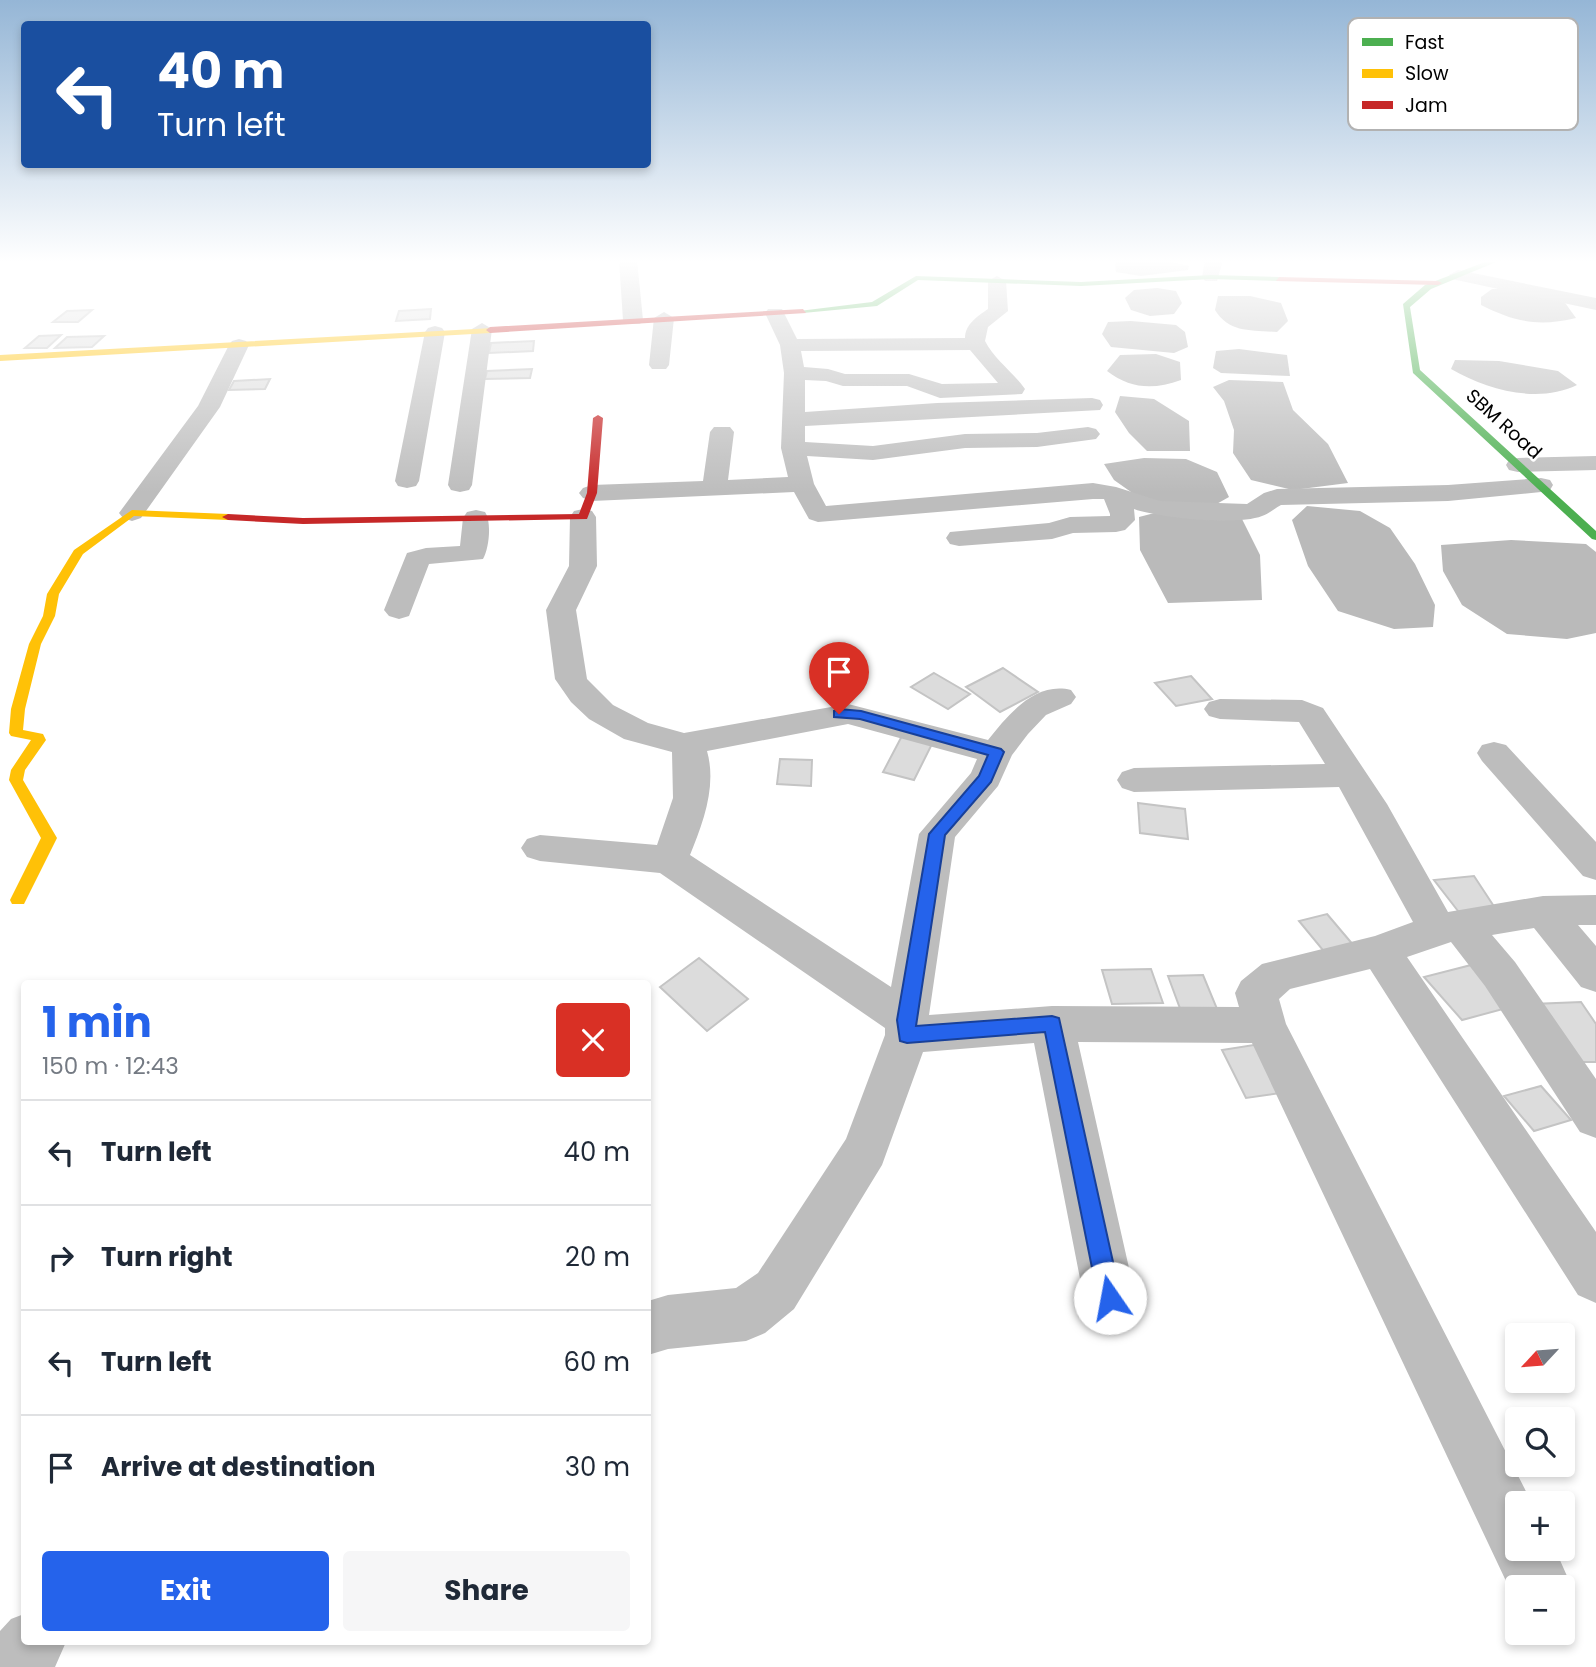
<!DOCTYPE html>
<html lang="en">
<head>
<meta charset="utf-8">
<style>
  body { margin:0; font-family:Poppins,sans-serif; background:#f6f6f7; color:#1f2937; height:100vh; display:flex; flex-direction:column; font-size:26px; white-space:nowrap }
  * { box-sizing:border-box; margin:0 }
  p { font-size:23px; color:#747a83 }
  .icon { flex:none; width:38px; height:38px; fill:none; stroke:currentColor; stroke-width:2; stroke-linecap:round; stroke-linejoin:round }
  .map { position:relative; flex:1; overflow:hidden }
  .sheet { position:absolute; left:21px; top:980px; width:630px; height:665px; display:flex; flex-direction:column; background:#fff; border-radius:7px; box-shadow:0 4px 10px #0003 }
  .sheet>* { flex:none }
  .hud { position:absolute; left:21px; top:21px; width:630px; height:147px; border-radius:7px; box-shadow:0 4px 10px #0003; background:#1a4fa0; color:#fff; overflow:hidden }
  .needle { width:46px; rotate:244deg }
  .fabs { position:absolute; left:1505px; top:1323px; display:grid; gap:14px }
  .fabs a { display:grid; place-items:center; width:70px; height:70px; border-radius:7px; background:#fff; box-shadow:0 4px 10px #0003; font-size:35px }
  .pin { position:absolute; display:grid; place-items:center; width:60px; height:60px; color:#fff; margin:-72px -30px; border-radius:50% 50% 50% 0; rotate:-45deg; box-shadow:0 0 7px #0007 }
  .pin .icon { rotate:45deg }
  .me { position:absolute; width:77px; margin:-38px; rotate:348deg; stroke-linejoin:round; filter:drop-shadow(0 0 5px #0008) }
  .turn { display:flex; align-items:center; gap:24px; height:147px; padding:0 21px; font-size:32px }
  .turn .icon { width:91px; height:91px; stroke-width:2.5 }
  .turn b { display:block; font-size:49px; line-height:60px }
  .round { display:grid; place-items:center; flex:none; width:74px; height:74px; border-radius:7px; background:#f6f6f7 }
  .head { display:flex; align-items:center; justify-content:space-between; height:119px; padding:0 21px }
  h1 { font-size:42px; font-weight:700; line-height:52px; color:#2563eb }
  .primary-button { display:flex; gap:14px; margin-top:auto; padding:14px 21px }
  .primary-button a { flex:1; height:80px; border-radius:7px; background:#2563eb; color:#fff; font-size:28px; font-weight:700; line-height:80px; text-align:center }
  .primary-button a+a { background:#f6f6f7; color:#1f2937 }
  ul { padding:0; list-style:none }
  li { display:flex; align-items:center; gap:21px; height:105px; padding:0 21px; border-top:2px solid #e0e1e3 }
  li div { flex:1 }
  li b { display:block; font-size:26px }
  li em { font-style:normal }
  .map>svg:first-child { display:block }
  .water { fill:#bababa }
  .building { fill:#dcdcdc; stroke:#c4c4c4; stroke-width:2 }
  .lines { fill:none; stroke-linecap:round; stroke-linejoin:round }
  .street { fill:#bdbdbd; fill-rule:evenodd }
  .fast { fill:#4caf50; fill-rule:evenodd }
  .slow { fill:#ffc107; fill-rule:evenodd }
  .jam { fill:#c62828; fill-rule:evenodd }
  .route { fill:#2563eb; stroke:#184099; stroke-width:2 }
  .labels { text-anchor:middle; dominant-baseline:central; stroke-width:5; stroke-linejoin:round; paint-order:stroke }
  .far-street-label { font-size:19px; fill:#000; stroke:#fff }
  .key { fill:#fff; stroke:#b2b2b2; stroke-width:2 }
  .key-label { font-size:19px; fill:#000 }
</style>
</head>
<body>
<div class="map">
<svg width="1596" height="1667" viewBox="0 0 1596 1667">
  <rect width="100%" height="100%" fill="#fff"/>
  <path class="water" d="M1120,260H1162L1189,266L1188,270L1141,276L1116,272L1115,264Z
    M1157,288L1176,291L1182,303L1174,314L1150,316L1131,310L1125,298L1134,290Z
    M1492,289H1522L1563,300L1576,318C1538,327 1515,322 1481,305V297Z
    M1218,296H1250L1281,303L1288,321L1277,332C1251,330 1229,333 1215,310Z
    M1131,321L1176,325L1185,332L1188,347L1174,353L1111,347L1102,334L1108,322Z
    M1239,349L1287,355L1290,376L1221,373L1213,368L1216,351Z
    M1156,354L1180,362L1181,380C1153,390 1131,389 1107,371L1120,355Z
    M1455,360L1499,361L1558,371L1577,385C1538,404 1487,390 1451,369Z
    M1229,380L1283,382L1293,410L1328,444L1348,483L1293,490L1251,480L1233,453L1234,430L1224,401L1213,387Z
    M1120,396L1154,399L1189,421L1190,451H1147L1129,433L1115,412Z
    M1144,458L1186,459L1217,472L1229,497L1213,506L1148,504L1114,480L1104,464Z
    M1307,506L1360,511L1390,528L1415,564L1435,605L1433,627L1394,629L1338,611L1308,566L1292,520Z
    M1174,508L1241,517L1260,555L1262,600L1168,603L1140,550L1139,517Z
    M1511,540L1586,544L1596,552V633L1567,639L1507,634L1462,605L1443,571L1441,545Z"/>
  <path class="building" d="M431,309L430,319L396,321L399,311Z
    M92,310L78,322H53L67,311Z
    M61,335L47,348H25L39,336Z
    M104,336L92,347L55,348L67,337Z
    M534,341L533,351L489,353L491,343Z
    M532,369L530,378L485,379L487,371Z
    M270,379L265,389L229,390L234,381Z
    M1003,668L1038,692L1000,712L966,687Z
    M934,673L970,694L948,709L911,687Z
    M1191,676L1212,699L1176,706L1155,683Z
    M903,734L933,742L914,780L883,772Z
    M780,759L812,760L811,786L777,784Z
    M1138,803L1185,809L1188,839L1140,833Z
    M1474,876L1499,914L1465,920L1434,880Z
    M1327,914L1360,953L1331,960L1299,921Z
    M699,958L748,999L707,1031L660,987Z
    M1483,962L1518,1005L1462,1020L1424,977Z
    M1151,969L1163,1003L1112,1004L1102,970Z
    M1203,975L1222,1021L1185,1022L1168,976Z
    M1581,1002L1596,1024V1062H1570L1533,1004Z
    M1260,1044L1287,1092L1246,1098L1222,1050Z
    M1541,1086L1571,1120L1534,1131L1504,1096Z"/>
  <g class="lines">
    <path class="street" d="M619,260H637L643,320L640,324H626L623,320Z
      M1205,260H1223L1217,281H1205L1202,277Z
      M1458,270L1596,298V310L1452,279L1449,275Z
      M997,276L1006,281L1008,311L988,327L985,341C995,360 1013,372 1025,389L1022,394L940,398L907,386H843L826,381L805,380V412L937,403L1092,398L1100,400L1103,405L1100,410L805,426V442L873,446L965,434L1037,433L1088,427L1096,429L1100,434L1096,439L1037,447L965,448L873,460L807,456L814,484L826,506L1093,483L1116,487L1160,501L1247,504L1264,493L1277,489L1448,485L1541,478L1550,480L1553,485L1550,490L1541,492L1448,501L1281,505C1275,508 1269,514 1262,516C1237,526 1159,518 1134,509L1135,520L1125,530L1116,532L1073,533L1052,539L959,546L950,544L946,538L950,532L1049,523L1070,517L1110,516V514L1104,499H1093L818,522L809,519L794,492L592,501L583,498L579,493L583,488L592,485L703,481L710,432L714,427H730L734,432L728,480L788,477L781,448L784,373L780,345L765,313L768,309H782L797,339L965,338C965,324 978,316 988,309V281ZM970,350L998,383L942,384L909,374H845L828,369L804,367L801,351Z
      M664,312L674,318L669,365L666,369H652L649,365L654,318Z
      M482,323L492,329L472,485L469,490L460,492L451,490L448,485L472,329Z
      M435,326L442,328L445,332L419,481L416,486L407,488L398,486L395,481L425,332L428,328Z
      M239,339L246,341L249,345L220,407L141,518L132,521L123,518L119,513L198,406L229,345L232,341Z
      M1596,456V470L1518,472L1509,470L1506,465L1509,460L1518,458Z
      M583,509L592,511L596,517L597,566L576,610L587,679L613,705L648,723L684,733L848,704L988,740C1008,715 1035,681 1071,690L1076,697L1071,704L1046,715L1028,734L1012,755L998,786L955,837L929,1015L1052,1006L1239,1007L1235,993L1241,981L1262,964L1375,936L1413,922L1339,787L1134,792L1122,788L1117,780L1122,772L1134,768L1325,764L1299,722L1220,719L1209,716L1204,709L1209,702L1220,699L1302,700L1323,708L1387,804L1448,912L1543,896L1596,895V925H1578L1596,946V992L1581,987L1534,928L1492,935L1515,962L1596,1079V1138L1580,1132L1485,986L1451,942L1407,957L1596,1232V1303L1578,1295L1370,969L1290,989L1279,999L1286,1024L1532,1503H1517V1549H1555L1567,1576L1562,1587H1517V1599L1514,1598L1252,1043L1078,1042L1136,1299L1129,1318L1110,1325L1091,1318L1084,1299L1034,1043L923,1052L882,1165L794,1309L765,1333L746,1341L668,1349L648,1355V1301L668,1295L736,1288L758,1273L846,1139L885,1035V1028L660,873L540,861L527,857L521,848L527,839L540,835L657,845L673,798L672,752L624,739L589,719L571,702L555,679L546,610L569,566L570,517L574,511ZM848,724L977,759L971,773L919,834L891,987L690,855C703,823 717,786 707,751Z
      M476,510L485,512C492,522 489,549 483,559L429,564L409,616L399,619L389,616L384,610L407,553L426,548L460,546L463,518L467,512Z
      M1494,742L1506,745L1596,842V880L1583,876L1482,761L1477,753L1482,745Z
      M24,1614V1642H66L55,1667H0V1631L11,1619Z"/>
    <path class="fast" d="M1490,260H1501L1431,289L1410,307L1420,370L1596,531V540L1592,539L1413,373L1403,304L1425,285Z
      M1211,275L1279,277L1283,279L1279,281L1211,279L1081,286L918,280L877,306L803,313L799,311L872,302L916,276L1081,282Z"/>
    <path class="slow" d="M493,328V332L490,333L0,361V355Z
      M132,510L228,514L234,517L228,520L134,516L83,554L59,594L55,616L41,644L25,709L23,730L43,734L46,740L25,770L23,780L57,838L24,904H12L10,900L41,838L9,780L11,770L31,740L11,736L9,733L11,709L29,644L43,616L47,594L74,550Z"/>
    <path class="jam" d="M1279,277L1438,281L1442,283L1438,285L1276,281Z
      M803,309L806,313L490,333L486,330L490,327Z
      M598,415L603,418L597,493L587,519L303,524L228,520L222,517L228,514L303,518L579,514L587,493L593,418Z"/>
  </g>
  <linearGradient id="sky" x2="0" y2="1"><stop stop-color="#95b6d6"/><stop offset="0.53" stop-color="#fff"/><stop offset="1" stop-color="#fff" stop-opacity="0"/></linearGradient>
  <rect width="1596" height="493" fill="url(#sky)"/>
  <path class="route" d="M839,709L861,711L1001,749L1004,752L991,782L945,835L916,1026L1052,1016L1059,1018L1121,1298L1118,1307L1110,1310L1101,1307L1098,1298L1045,1032L907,1043L900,1041L897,1020L929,834L979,776L988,755L860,719L834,717V711Z"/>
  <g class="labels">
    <g class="far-street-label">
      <text transform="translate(1504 424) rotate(42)">SBM Road</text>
    </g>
  </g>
  <rect x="1348" y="18" width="230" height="112" rx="10" class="key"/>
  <rect x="1362" y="38" width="31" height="8" fill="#4caf50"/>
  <rect x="1362" y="69" width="31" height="9" fill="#ffc107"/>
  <rect x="1362" y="101" width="31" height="8" fill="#c62828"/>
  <g class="key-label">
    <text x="1405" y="49">Fast</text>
    <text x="1405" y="80">Slow</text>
    <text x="1405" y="112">Jam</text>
  </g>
</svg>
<div class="fabs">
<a><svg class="needle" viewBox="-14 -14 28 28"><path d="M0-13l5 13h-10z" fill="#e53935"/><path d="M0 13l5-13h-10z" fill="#747a83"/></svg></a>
<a><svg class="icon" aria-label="search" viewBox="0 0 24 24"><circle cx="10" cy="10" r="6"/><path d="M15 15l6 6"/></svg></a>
<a>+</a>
<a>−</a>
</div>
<div class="pin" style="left:839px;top:714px;background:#d93025"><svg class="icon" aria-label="arrive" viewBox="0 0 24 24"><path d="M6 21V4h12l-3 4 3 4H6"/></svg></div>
<svg class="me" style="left:1110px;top:1298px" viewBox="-20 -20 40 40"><circle r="19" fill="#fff"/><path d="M0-13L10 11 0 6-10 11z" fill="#2563eb"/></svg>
<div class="hud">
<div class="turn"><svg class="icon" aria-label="left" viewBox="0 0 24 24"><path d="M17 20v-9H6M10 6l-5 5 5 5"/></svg><div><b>40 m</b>Turn left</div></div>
</div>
<section class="sheet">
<div class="head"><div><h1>1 min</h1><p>150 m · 12:43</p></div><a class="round" style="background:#d93025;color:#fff"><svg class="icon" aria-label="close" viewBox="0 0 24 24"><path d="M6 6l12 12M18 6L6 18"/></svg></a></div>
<ul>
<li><svg class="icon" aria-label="left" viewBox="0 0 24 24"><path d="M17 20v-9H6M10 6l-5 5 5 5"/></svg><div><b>Turn left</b></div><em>40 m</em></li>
<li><svg class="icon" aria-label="right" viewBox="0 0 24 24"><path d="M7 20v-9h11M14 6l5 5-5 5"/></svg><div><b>Turn right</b></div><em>20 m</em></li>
<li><svg class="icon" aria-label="left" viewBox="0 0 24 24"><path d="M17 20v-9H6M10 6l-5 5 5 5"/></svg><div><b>Turn left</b></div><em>60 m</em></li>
<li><svg class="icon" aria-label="arrive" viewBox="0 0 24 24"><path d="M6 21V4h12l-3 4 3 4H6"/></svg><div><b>Arrive at destination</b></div><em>30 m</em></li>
</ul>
<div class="primary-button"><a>Exit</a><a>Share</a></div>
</section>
</div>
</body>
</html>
